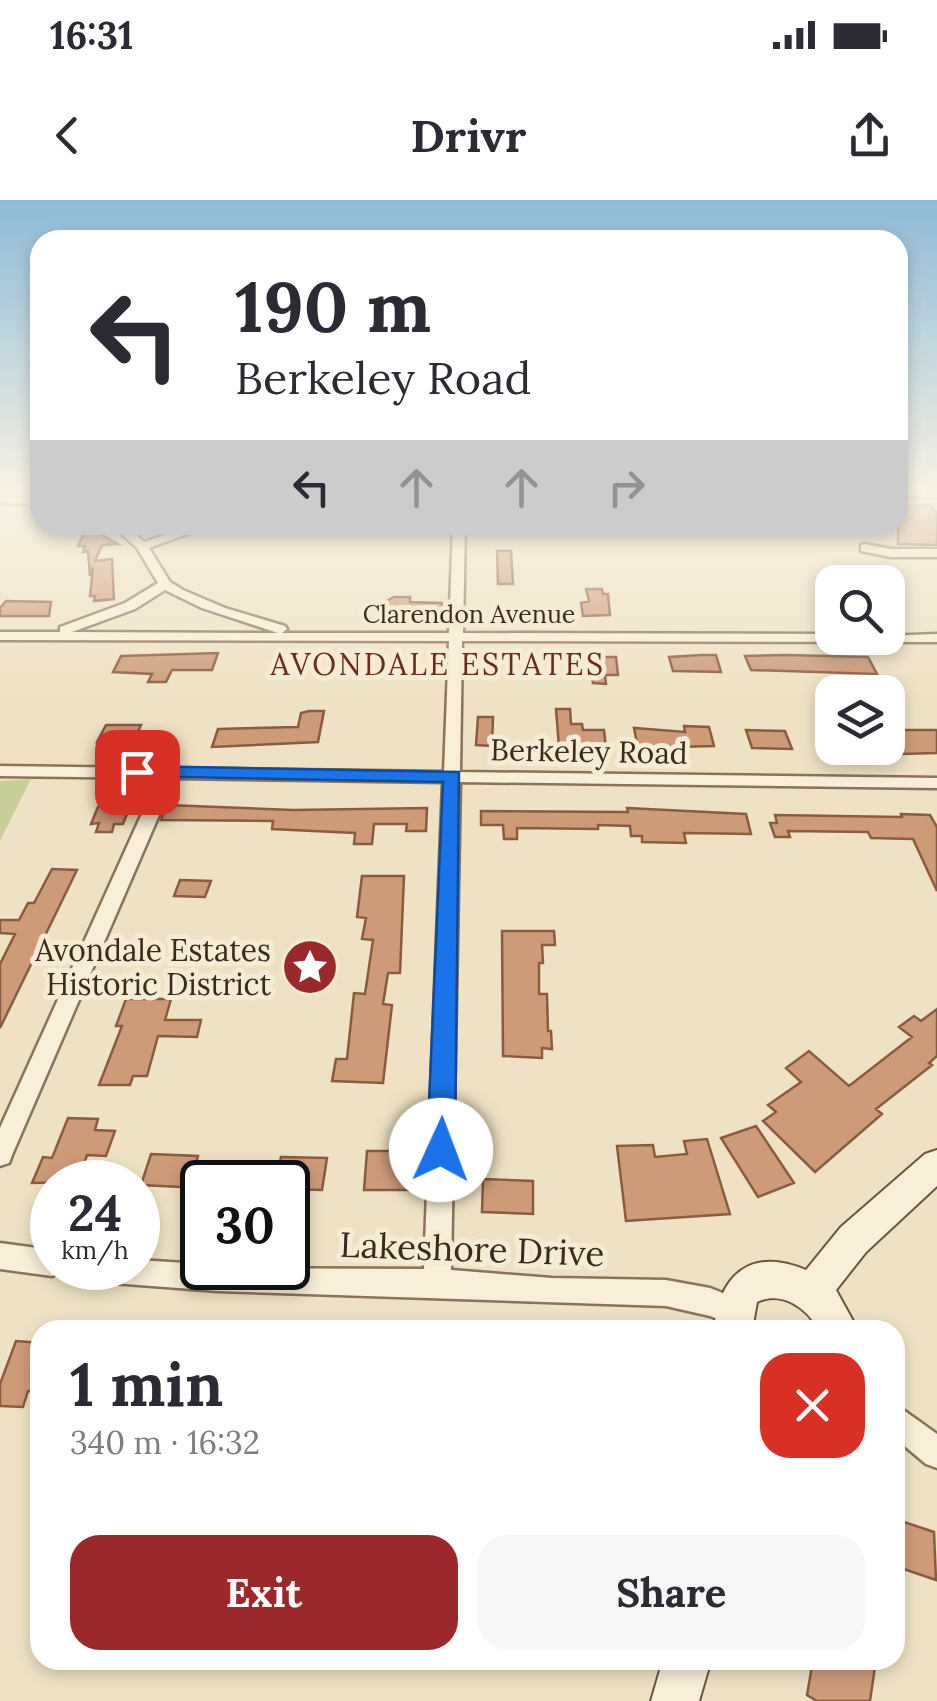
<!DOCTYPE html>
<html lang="en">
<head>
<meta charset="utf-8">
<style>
  body { margin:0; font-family:Lora,serif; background:#f7f7f7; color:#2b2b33; height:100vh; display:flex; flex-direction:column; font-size:38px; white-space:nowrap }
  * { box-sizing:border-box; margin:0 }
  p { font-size:32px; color:#7c7c81 }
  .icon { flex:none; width:55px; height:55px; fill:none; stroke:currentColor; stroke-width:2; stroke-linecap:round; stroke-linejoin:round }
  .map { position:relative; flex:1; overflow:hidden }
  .side { position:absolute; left:30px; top:1120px; width:875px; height:350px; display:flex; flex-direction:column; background:#fff; border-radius:30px; box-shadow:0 5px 15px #0003 }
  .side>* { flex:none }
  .top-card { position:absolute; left:30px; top:30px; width:878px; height:305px; border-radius:30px; box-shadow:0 5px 15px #0003; background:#fff; color:#2b2b33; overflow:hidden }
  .fabs { position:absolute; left:815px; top:365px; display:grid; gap:20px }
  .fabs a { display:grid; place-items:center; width:90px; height:90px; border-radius:20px; background:#fff; box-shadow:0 5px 15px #0003; font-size:50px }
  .speed { position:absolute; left:30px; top:960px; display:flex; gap:20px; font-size:50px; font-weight:700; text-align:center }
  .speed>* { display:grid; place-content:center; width:130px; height:130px; border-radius:50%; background:#fff; box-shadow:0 5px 15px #0003; line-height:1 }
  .speed small { font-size:25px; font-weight:400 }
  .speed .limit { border:5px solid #111; border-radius:15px; background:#fff; color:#111 }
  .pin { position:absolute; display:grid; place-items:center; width:85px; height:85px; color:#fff; margin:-42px; border-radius:20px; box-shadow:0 5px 15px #0006 }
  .me { position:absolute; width:110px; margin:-55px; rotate:2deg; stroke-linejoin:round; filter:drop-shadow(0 0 8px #0008) }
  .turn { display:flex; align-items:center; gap:35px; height:210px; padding:0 40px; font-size:45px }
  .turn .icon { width:130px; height:130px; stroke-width:2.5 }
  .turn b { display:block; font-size:70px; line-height:85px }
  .lanes { display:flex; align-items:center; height:95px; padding:0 40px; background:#0003; justify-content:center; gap:50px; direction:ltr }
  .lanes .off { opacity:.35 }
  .round { display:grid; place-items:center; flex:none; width:105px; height:105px; border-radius:30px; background:#f7f7f7 }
  .summary { display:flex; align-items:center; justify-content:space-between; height:170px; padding:0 40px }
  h1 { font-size:60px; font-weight:800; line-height:75px }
  .button { display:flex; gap:20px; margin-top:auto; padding:20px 40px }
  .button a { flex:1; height:115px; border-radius:30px; background:#9b292b; color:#fff; font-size:40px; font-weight:800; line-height:115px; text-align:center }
  .button a+a { background:#f7f7f7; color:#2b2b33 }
  .status { display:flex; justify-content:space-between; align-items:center; height:70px; padding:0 50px; background:#fff; direction:ltr }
  .status svg { height:28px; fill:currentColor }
  header { display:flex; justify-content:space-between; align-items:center; height:130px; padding:0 40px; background:#fff; font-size:45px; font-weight:800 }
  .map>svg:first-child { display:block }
  .green { fill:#c8ce98 }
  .building { fill:#ce9b79; stroke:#8a5c3f; stroke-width:2.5 }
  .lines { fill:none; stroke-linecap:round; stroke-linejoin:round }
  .street-casing { stroke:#8a735a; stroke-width:5 }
  .secondary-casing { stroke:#6c543d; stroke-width:4 }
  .street { fill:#f9efd8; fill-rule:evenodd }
  .secondary { fill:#f9efd8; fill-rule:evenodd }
  .route { fill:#1a73e8; stroke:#114b97; stroke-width:2.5 }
  .labels { text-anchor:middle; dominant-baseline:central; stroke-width:10; stroke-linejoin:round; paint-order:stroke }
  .far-street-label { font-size:25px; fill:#3a2b1e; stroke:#f6ecd4 }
  .far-quarter-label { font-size:30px; letter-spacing:2.5px; fill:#682b1d; stroke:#f6ecd4 }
  .street-label { font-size:30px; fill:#3a2b1e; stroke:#f6ecd4 }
  .poi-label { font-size:30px; fill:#3a2b1e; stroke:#f6ecd4; text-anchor:end }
  .near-street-label { font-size:35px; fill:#3a2b1e; stroke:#f6ecd4 }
</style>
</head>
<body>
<div class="status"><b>16:31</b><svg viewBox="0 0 49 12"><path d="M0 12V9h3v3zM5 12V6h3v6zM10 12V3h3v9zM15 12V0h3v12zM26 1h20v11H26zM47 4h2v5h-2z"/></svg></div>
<header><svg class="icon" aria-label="back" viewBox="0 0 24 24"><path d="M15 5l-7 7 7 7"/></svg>Drivr<svg class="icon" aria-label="share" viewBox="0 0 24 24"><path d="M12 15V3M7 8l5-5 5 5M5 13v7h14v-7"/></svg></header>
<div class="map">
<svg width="937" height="1501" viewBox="0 0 937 1501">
  <rect width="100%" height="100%" fill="#efe2c4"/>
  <path class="green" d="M31,579L0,641V581Z"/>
  <path class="building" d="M930,305L937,313V345L898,344V306Z
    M87,327L118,344L102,345L95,361L112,359L114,399L94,401L95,396H90L93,367L90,376L88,351L83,352L85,346H78Z
    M497,351H511L513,384H498Z
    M586,389H602L603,394H608L610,415L583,416L581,403L589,401Z
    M394,397H410V402L442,403V415H436L435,420H417L418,416H386L388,400Z
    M6,401L51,402L49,416H0V408Z
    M218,453L212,470H172L166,482H148L152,474L113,472L121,456Z
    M702,455H716L721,472L673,471L669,457Z
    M787,455L868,457L877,474L751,470L745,456Z
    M589,457H616L618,475H605L606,484L593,483Z
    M556,509H570L571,524H582L583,530H604L606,548L559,547Z
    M309,511H324L318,542L212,547L218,529L298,527L301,513Z
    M478,517H493L492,546L476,545Z
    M106,525H141L133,542H97Z
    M684,526L709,527L714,546L638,548L634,528L685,532Z
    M746,530L785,531L792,549L752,548Z
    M889,530H937V553L902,554Z
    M131,604L123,624H114L112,632H96L99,623L91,624L98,607Z
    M167,605L293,610L427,608L426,631H406L407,624H374L372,644H354L355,633L272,629L273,621L161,620Z
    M627,608L746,614L751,634L684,633L686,643L642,642V636H631L630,626L598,625V629L517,628V639H504L503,625H481V611L628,612Z
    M901,614L930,615L937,627V691L913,639L871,638L868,632L788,631L790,637H775L770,623H777L775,615L902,617Z
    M52,669L77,670L0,828V764L15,734L0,733V720H19L28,703H34Z
    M362,676H404L400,773H388L383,804L392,805L383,883L332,881L336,859H347L354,793L365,794L373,740L362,739L366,718L357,717Z
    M180,680L211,681L205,697L174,696Z
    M502,731H554L555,745H542L543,763H539V794H547L548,831H551L552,849L542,848V858L503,856Z
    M126,799H171L165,820H201L197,837L158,836L147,876H133L130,885H99L122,826H116Z
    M937,809V856L929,863L932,865L876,909L882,914L815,972L763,921L776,912L768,905L801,882L786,868L809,851L849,886L912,837L899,827L914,816L921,821Z
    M68,918L98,919L95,930L115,931L106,956L87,955L78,982L32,983L43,957L52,958Z
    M756,926L794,983L758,997L721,938Z
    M707,939L730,1014L626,1021L617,946L653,945L655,957L687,954L684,941Z
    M367,951H410L409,990H364Z
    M151,954L198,956L195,967L214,968L210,982H202V988L141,985Z
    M281,957L327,958L322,990L288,989V982H276Z
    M483,979L533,981V1014L482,1012Z
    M16,1141L40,1143V1192L28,1191L23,1207L0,1206V1184Z
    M895,1319L934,1332L936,1380L895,1366Z
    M813,1460H876L870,1501H817L807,1495Z"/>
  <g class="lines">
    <g class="street-casing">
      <path id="street" d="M898,291H937V297H898Z
        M0,297L40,298V304L0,303Z
        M112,325H125L144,342L195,325H212L149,348L170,382L183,390L225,408L285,426L287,429L282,433H449L453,325H465L463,433L832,434V438L937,434V442L462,441L460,572L937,578V588L460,582L451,1070L552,1078L666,1080L710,1088L743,1101L747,1111L743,1121L733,1125L710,1116L666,1106L218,1091L86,1081L77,1077L73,1068H138V1060L202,1064V1068L424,1069L443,582L175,578L12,955L9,963L0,966V928L158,578L0,576V566L444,572L449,441L0,440V432H60V427L125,403L158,383L137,348ZM165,390L202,408L278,433L72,432L135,409Z
        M865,344L891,349H937V357H891L861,351V345Z
        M0,1043L52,1050V1068H63L61,1072L52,1076L0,1069Z
        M895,1204L937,1234V1268L926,1264L895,1238Z"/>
    </g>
    <g class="secondary-casing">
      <path id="secondary" d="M937,950V986L866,1052L836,1090L858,1130H819C807,1108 782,1090 757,1102L752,1130H714C719,1074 751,1047 806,1070L841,1027L925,954Z
        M663,1460H711L699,1501H651Z"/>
    </g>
    <use href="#street" class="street"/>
    <use href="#secondary" class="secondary"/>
  </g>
  <linearGradient id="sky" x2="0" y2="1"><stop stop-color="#8dbad6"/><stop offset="0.58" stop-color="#f8f2e4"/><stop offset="1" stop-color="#f8f2e4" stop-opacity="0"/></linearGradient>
  <rect width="937" height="501" fill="url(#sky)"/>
  <path class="route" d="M137,566L459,572L455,950L451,958L441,962L431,958L427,950L443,582L130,576L127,572Z"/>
  <defs>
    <g id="sight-disc" transform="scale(2.875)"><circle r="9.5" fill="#9b292b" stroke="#f6ecd4"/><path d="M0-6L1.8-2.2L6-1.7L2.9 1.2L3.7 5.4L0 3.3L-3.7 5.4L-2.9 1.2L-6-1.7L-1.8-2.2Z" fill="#fff"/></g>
  </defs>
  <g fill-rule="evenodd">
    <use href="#sight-disc" x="310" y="767"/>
  </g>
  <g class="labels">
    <g class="far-street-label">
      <text x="469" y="414">Clarendon Avenue</text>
    </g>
    <g class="far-quarter-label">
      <text x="438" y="464">AVONDALE ESTATES</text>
    </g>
    <g class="street-label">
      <text transform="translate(589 551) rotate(1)">Berkeley Road</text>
    </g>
    <g class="poi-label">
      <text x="271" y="750">Avondale Estates<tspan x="271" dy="34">Historic District</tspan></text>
    </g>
    <g class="near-street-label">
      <text transform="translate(472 1049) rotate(2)">Lakeshore Drive</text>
    </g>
  </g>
</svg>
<div class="fabs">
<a><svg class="icon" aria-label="search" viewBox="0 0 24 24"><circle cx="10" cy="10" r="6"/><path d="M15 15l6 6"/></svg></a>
<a><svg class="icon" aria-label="layers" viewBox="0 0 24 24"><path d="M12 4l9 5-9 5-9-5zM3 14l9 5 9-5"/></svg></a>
</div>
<div class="speed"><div>24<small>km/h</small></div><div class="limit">30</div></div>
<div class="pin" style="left:137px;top:572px;background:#d93025"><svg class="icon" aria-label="arrive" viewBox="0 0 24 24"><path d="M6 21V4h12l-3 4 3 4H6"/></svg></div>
<svg class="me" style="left:441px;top:950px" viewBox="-20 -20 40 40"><circle r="19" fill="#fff"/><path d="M0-13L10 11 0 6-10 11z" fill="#1a73e8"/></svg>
<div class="top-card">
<div class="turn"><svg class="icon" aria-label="left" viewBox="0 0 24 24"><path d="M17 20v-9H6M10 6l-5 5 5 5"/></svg><div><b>190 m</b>Berkeley Road</div></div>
<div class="lanes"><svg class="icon" aria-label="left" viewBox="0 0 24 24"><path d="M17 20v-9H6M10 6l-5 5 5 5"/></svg><svg class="icon off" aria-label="ahead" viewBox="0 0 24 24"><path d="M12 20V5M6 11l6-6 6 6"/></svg><svg class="icon off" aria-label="ahead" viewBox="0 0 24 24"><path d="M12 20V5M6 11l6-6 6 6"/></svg><svg class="icon off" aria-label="right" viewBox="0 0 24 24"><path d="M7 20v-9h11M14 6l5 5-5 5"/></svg></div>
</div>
<section class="side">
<div class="summary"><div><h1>1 min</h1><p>340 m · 16:32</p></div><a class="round" style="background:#d93025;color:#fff"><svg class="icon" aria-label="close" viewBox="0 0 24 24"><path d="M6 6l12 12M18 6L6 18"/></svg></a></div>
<div class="button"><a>Exit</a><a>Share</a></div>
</section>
</div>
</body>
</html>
